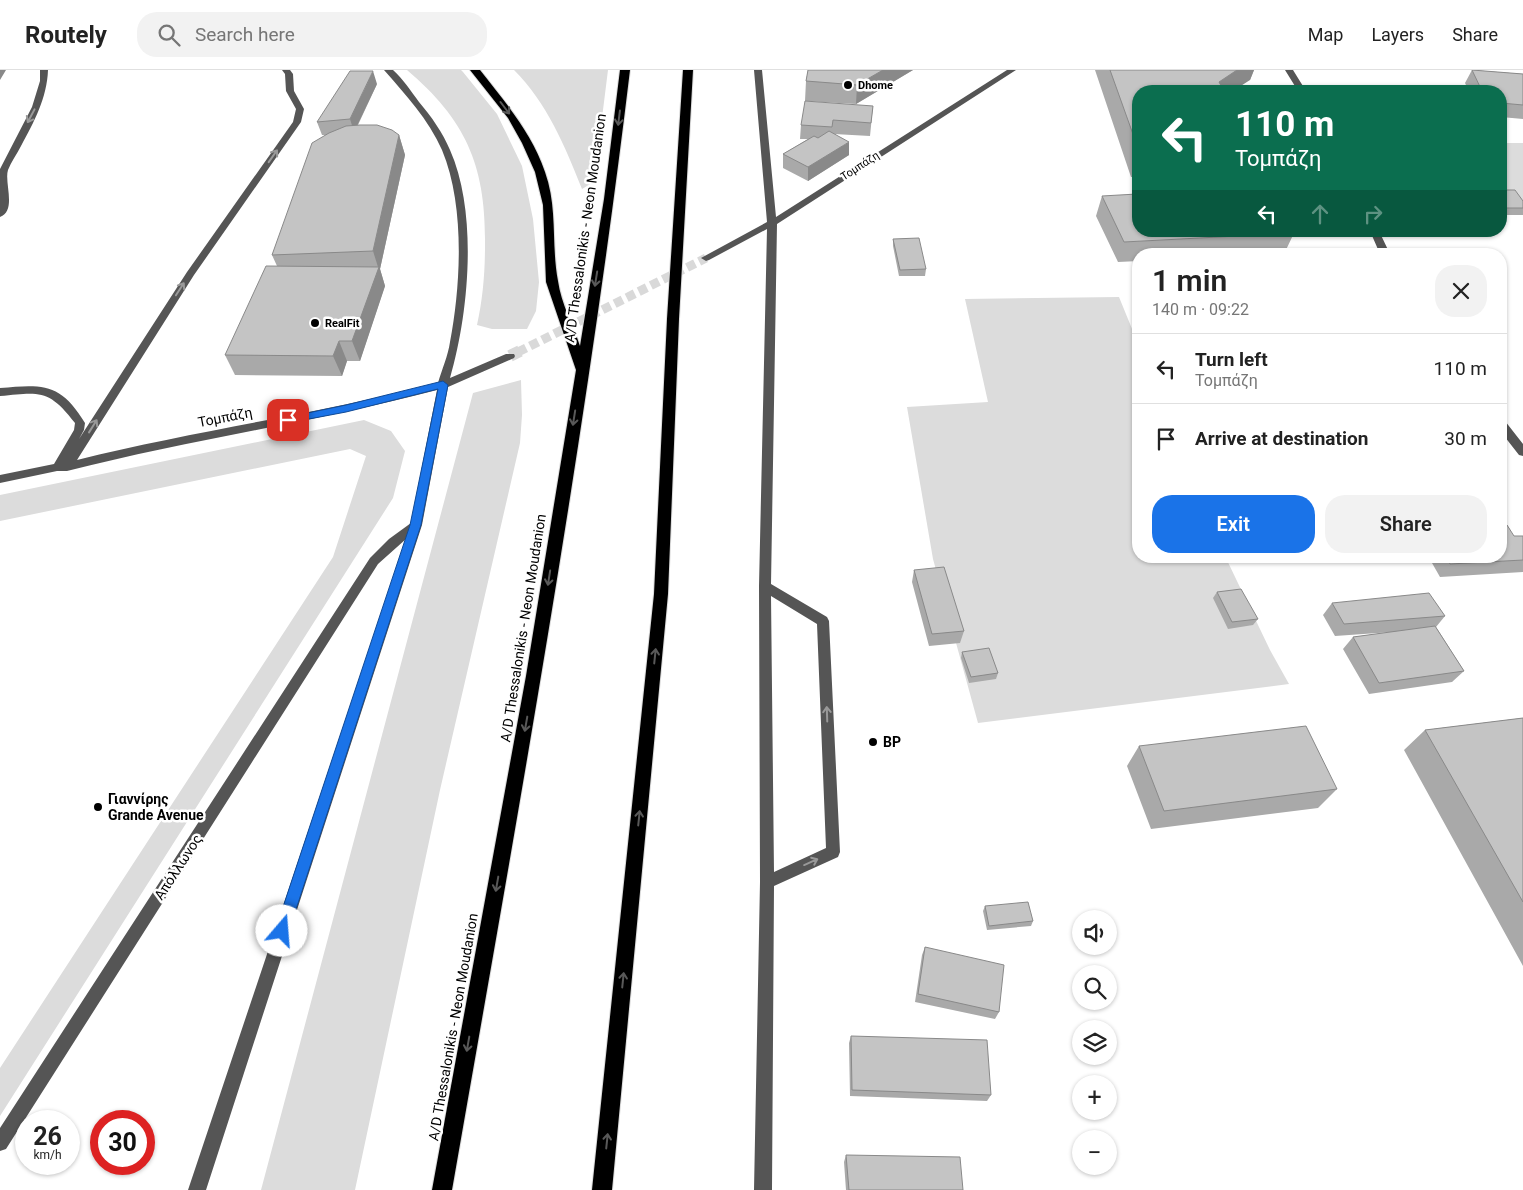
<!DOCTYPE html>
<html lang="en">
<head>
<meta charset="utf-8">
<style>
  body { margin:0; font-family:Roboto,sans-serif; background:#f2f2f2; color:#222; height:100vh; display:flex; flex-direction:column; font-size:19px; white-space:nowrap }
  * { box-sizing:border-box; margin:0 }
  p { font-size:16px; color:#767676 }
  .icon { flex:none; width:28px; height:28px; fill:none; stroke:currentColor; stroke-width:2; stroke-linecap:round; stroke-linejoin:round }
  .map { position:relative; flex:1; overflow:hidden }
  .panel { position:absolute; left:1132px; top:178px; width:375px; height:315px; display:flex; flex-direction:column; background:#fff; border-radius:20px; box-shadow:0 1px 4px #0004 }
  .panel>* { flex:none }
  .guide { position:absolute; left:1132px; top:15px; width:375px; height:152px; border-radius:20px; box-shadow:0 1px 4px #0004; background:#0b6e4f; color:#fff; overflow:hidden }
  .fabs { position:absolute; left:1072px; top:840px; display:grid; gap:10px }
  .fabs a { display:grid; place-items:center; width:45px; height:45px; border-radius:50%; background:#fff; box-shadow:0 1px 4px #0004; font-size:25px }
  .speed { position:absolute; left:15px; top:1040px; display:flex; gap:10px; font-size:25px; font-weight:700; text-align:center }
  .speed>* { display:grid; place-content:center; width:65px; height:65px; border-radius:50%; background:#fff; box-shadow:0 1px 4px #0004; line-height:1 }
  .speed small { font-size:12px; font-weight:400 }
  .speed .limit { border:8px solid #d22; background:#fff; color:#111 }
  .pin { position:absolute; display:grid; place-items:center; width:42px; height:42px; color:#fff; margin:-21px; border-radius:10px; box-shadow:0 2px 8px #0006 }
  .me { position:absolute; width:55px; margin:-28px; rotate:18deg; stroke-linejoin:round; filter:drop-shadow(0 0 4px #0008) }
  .turn { display:flex; align-items:center; gap:18px; height:105px; padding:0 20px; font-size:22px }
  .turn .icon { width:65px; height:65px; stroke-width:2.5 }
  .turn b { display:block; font-size:35px; line-height:42px }
  .lanes { display:flex; align-items:center; height:48px; padding:0 20px; background:#0003; justify-content:center; gap:25px; direction:ltr }
  .lanes .off { opacity:.35 }
  .round { display:grid; place-items:center; flex:none; width:52px; height:52px; border-radius:20px; background:#f2f2f2 }
  .summary { display:flex; align-items:center; justify-content:space-between; height:85px; padding:0 20px }
  h1 { font-size:30px; font-weight:600; line-height:38px }
  .button { display:flex; gap:10px; margin-top:auto; padding:10px 20px }
  .button a { flex:1; height:58px; border-radius:20px; background:#1a73e8; color:#fff; font-size:20px; font-weight:600; line-height:58px; text-align:center }
  .button a+a { background:#f2f2f2; color:#222 }
  ul { padding:0; list-style:none }
  li { display:flex; align-items:center; gap:15px; height:70px; padding:0 20px; border-top:1px solid #e0e0e0 }
  li div { flex:1 }
  li b { display:block; font-size:19px }
  li em { font-style:normal }
  header { display:flex; align-items:center; gap:30px; box-sizing:border-box; height:70px; padding:0 25px; background:#fff; border-bottom:1px solid #e0e0e0 }
  header strong { font-size:24px }
  nav { display:flex; gap:28px; margin-inline-start:auto; font-size:18px }
  .search { width:350px; height:45px; background:#f2f2f2; display:flex; align-items:center; gap:12px; box-sizing:border-box; padding:0 18px; border-radius:20px; color:#767676; font-size:19px }
  .map>svg:first-child { display:block }
  .green { fill:#dcdcdc }
  .lines { fill:none; stroke-linecap:round; stroke-linejoin:round }
  .minor-tunnel-far1 { stroke:#d9d9d9; stroke-width:9; stroke-dasharray:9 4.5; stroke-linecap:butt }
  .minor-tunnel { stroke:#d9d9d9; stroke-width:12; stroke-dasharray:12 5.5; stroke-linecap:butt }
  .highway-casing { stroke:#dbdbdb; stroke-width:2 }
  .minor { fill:#555; fill-rule:evenodd }
  .highway { fill:#000; fill-rule:evenodd }
  .wall { fill:#a9a9a9 }
  .shaded-wall { fill:#898989 }
  .building { fill:#c4c4c4; stroke:#898989 }
  .oneway { stroke:#595959 }
  .oneway2 { stroke:#999 }
  .route { fill:#1a73e8; stroke:#114b97 }
  .poi-dot { fill:#000; stroke:#fff; stroke-width:2 }
  .labels { text-anchor:middle; dominant-baseline:central; stroke-width:5; stroke-linejoin:round; paint-order:stroke }
  .far-poi-label { font-size:11px; font-weight:bold; fill:#000; stroke:#fff; text-anchor:start }
  .far-street-label { font-size:11px; fill:#000; stroke:#fff }
  .street-label { font-size:14px; fill:#000; stroke:#fff }
  .poi-label { font-size:14px; font-weight:bold; fill:#000; stroke:#fff; text-anchor:start }
</style>
</head>
<body>
<header>
<strong>Routely</strong>
<div class="search"><svg class="icon" aria-label="search" viewBox="0 0 24 24"><circle cx="10" cy="10" r="6"/><path d="M15 15l6 6"/></svg>Search here</div>
<nav><a>Map</a><a>Layers</a><a>Share</a></nav>
</header>
<div class="map">
<svg width="1523" height="1120" viewBox="0 0 1523 1120">
  <rect width="100%" height="100%" fill="#fff"/>
  <path class="green" d="M407,0H461L463,2L497,44L522,96L533,149L539,212L536,241L527,259H492L477,255C483,228 485,202 485,175C486,97 467,51 407,0Z
    M514,0H608L594,112L582,119C565,76 547,33 514,0Z
    M1501,73H1523V140L1501,112Z
    M1119,227L1139,276V486H1225L1270,580L1289,614L978,653L933,489L907,337L988,332L965,229Z
    M521,310L522,345L520,373L440,720L355,1120H261L473,323Z
    M364,350L391,361L405,381L393,428L0,1046V998L333,487L366,386L350,379L0,451V425Z"/>
  <g class="lines">
    <path class="minor-tunnel-far1" d="M518,282L706,188"/>
    <path class="minor-tunnel" d="M510,286L520,281"/>
    <g class="highway-casing">
      <path id="highway" d="M470,0H480C505,32 532,63 545,102C558,138 551,175 558,211C561,233 573,255 580,276L604,129L620,0H630C585,375 517,748 452,1120H432L526,606L576,300L546,212L543,135L535,102L522,73L508,48Z
        M683,0H693L679,249L668,524L612,1120H592L654,524L667,249Z"/>
    </g>
    <path class="minor" d="M40,0H48C47,28 34,52 21,76C17,84 11,92 8,100C4,113 17,140 0,147V99L32,37L40,11Z
      M282,0H290L293,4L294,21L304,39L301,52L194,205L77,390C197,360 319,344 438,313C442,299 448,286 450,272C461,214 465,135 442,80C429,50 405,24 384,0H393C403,9 411,21 419,32C431,46 443,63 450,80C478,143 469,243 450,308L506,284H514L515,286L514,288L448,317L422,455L206,1120H188L406,469L378,494L6,1079L0,1081V1058L370,488L389,469L411,453L437,320C315,352 189,370 67,401H57L0,413V405L54,394L74,360L75,353C49,319 40,322 0,326V318C43,314 61,313 85,353L84,360L79,369L187,202L293,52L296,39L286,21L285,4Z
      M754,0H762L776,147L1007,0H1016L777,154L771,514L827,547L829,551L840,782L838,787L774,816L772,1120H754L760,812L759,516L767,159L709,190L706,191L701,188L767,152ZM771,526L817,554L826,778L774,802Z
      M1285,0H1293L1306,21H1298Z
      M1370,161H1379L1390,184H1380Z
      M1501,350L1505,351L1523,374V386L1519,385L1501,362Z"/>
    <use href="#highway" class="highway"/>
  </g>
  <path class="wall" d="M808,0H913L856,34L805,31L806,11Z
    M1095,0H1254L1250,10L1139,21V107H1131Z
    M1472,0L1523,4V49L1501,47V21H1469L1465,13Z
    M377,14L358,55L399,65L405,85L380,199L385,216L360,291H347L342,306L235,305L225,285L277,196L272,185L326,65H322L317,52Z
    M873,36L870,66L834,64L849,85L808,111L783,98V84L808,69H800L801,55Z
    M1501,120L1523,131V145H1501Z
    M1102,126L1139,161L1294,163L1285,182L1263,184H1139V191L1118,192L1096,146Z
    M893,169L926,199L925,206H899L893,176Z
    M1514,466H1523V502L1440,507L1428,486H1501Z
    M914,500L964,561L960,573L929,576L912,512Z
    M1217,522L1258,549L1253,555L1228,559L1213,528Z
    M1332,533L1445,546L1436,557L1464,601L1452,612L1369,624L1343,579L1353,567L1392,562L1335,566L1323,545Z
    M962,582L998,603L996,609L969,613L961,588Z
    M1523,648V896L1404,680L1425,660Z
    M1139,676L1337,719L1318,738L1151,759L1127,696Z
    M985,836L1033,851L1031,856L987,860L983,841Z
    M925,877L999,942L995,949L915,932L922,885Z
    M851,966L991,1025L987,1031L850,1026L849,973Z
    M846,1085L963,1120H846L844,1092Z"/>
  <path class="shaded-wall" d="M0,0H6L0,10Z
    M883,0H913L856,34L857,15Z
    M1237,0H1254L1250,10L1233,21H1216L1219,12Z
    M373,1L377,14L354,62L350,49Z
    M399,65L405,85L380,199L385,216L360,291L352,271L378,197L373,181Z
    M849,72V85L808,111V97Z
    M339,271L347,291L342,306L333,286Z"/>
  <path class="building" d="M808,0H883L857,15L806,11Z
    M1110,0H1237L1219,12L1224,21H1139V81Z
    M1472,0L1523,4V35L1501,33V21H1482Z
    M350,1H373L350,49L317,52Z
    M805,31L873,36L871,53L833,50L832,57L801,55Z
    M360,55H377L392,60L399,65L373,181L272,185L312,73L329,63L346,56Z
    M829,61L849,72L808,97L783,84L814,66L818,68Z
    M1501,120H1515L1523,131V138H1503L1501,136Z
    M1137,124L1139,128V161H1293L1294,163L1124,172L1102,126Z
    M919,168L926,199L900,200L893,169Z
    M266,196L379,197L352,271H339L333,286L225,285Z
    M1501,455H1507L1514,466H1523V490L1450,494L1446,486H1501Z
    M944,497L964,561L932,564L914,500Z
    M1241,519L1258,549L1232,552L1217,522Z
    M1429,523L1445,546L1344,554L1332,533Z
    M1435,556L1464,601L1379,613L1353,567Z
    M989,578L998,603L971,607L962,582Z
    M1523,648V832L1425,660Z
    M1306,656L1337,719L1164,741L1139,676Z
    M1028,832L1033,851L989,856L985,836Z
    M925,877L1004,895L999,942L918,924Z
    M851,966L987,970L991,1025L852,1020Z
    M846,1085L960,1087L963,1120H849Z"/>
  <defs><path id="oneway-shaft" d="M-6 0H5M1.5-3L5.5 0L1.5 3" fill="none" stroke-width="1.6" stroke-linecap="round" stroke-linejoin="round" transform="scale(1.25)"/></defs>
  <g class="oneway">
    <use href="#oneway-shaft" transform="translate(505 38) rotate(53)"/>
    <use href="#oneway-shaft" transform="translate(619 48) rotate(97)"/>
    <use href="#oneway-shaft" transform="translate(596 209) rotate(99)"/>
    <use href="#oneway-shaft" transform="translate(574 348) rotate(99)"/>
    <use href="#oneway-shaft" transform="translate(549 508) rotate(99)"/>
    <use href="#oneway-shaft" transform="translate(655 586) rotate(-84)"/>
    <use href="#oneway-shaft" transform="translate(526 654) rotate(100)"/>
    <use href="#oneway-shaft" transform="translate(639 748) rotate(-84)"/>
    <use href="#oneway-shaft" transform="translate(497 814) rotate(100)"/>
    <use href="#oneway-shaft" transform="translate(623 910) rotate(-84)"/>
    <use href="#oneway-shaft" transform="translate(468 974) rotate(100)"/>
    <use href="#oneway-shaft" transform="translate(607 1071) rotate(-84)"/>
  </g>
  <g class="oneway2">
    <use href="#oneway-shaft" transform="translate(31 46) rotate(118)"/>
    <use href="#oneway-shaft" transform="translate(273 86) rotate(-55)"/>
    <use href="#oneway-shaft" transform="translate(180 219) rotate(-57)"/>
    <use href="#oneway-shaft" transform="translate(93 356) rotate(-58)"/>
    <use href="#oneway-shaft" transform="translate(827 644) rotate(-92)"/>
    <use href="#oneway-shaft" transform="translate(811 792) rotate(-24)"/>
  </g>
  <path class="route" d="M443,311L448,315L421,455L289,861L287,866L282,868L277,866L275,861L410,455L438,319L346,342L288,353L283,350L288,347L346,335Z"/>
  <g class="poi-dot">
    <circle cx="848" cy="15" r="5"/>
    <circle cx="315" cy="253" r="5"/>
    <circle cx="873" cy="672" r="5"/>
    <circle cx="98" cy="737" r="5"/>
  </g>
  <g class="labels">
    <g class="far-poi-label">
      <text x="858" y="15">Dhome</text>
      <text x="325" y="253">RealFit</text>
    </g>
    <g class="far-street-label">
      <text transform="translate(860 96) rotate(-33)">Τομπάζη</text>
    </g>
    <g class="street-label">
      <text transform="translate(585 158) rotate(-82)">A/D Thessalonikis - Neon Moudanion</text>
      <text transform="translate(225 347) rotate(-11)">Τομπάζη</text>
      <text transform="translate(523 558) rotate(-81)">A/D Thessalonikis - Neon Moudanion</text>
      <text transform="translate(178 797) rotate(-57)">Απόλλωνος</text>
      <text transform="translate(453 957) rotate(-80)">A/D Thessalonikis - Neon Moudanion</text>
    </g>
    <g class="poi-label">
      <text x="883" y="672">BP</text>
      <text x="108" y="729">Γιαννίρης<tspan x="108" dy="16">Grande Avenue</tspan></text>
    </g>
  </g>
</svg>
<div class="fabs">
<a><svg class="icon" aria-label="sound" viewBox="0 0 24 24"><path d="M4 9h4l5-4v14l-5-4H4zM17 9q2 3 0 6"/></svg></a>
<a><svg class="icon" aria-label="search" viewBox="0 0 24 24"><circle cx="10" cy="10" r="6"/><path d="M15 15l6 6"/></svg></a>
<a><svg class="icon" aria-label="layers" viewBox="0 0 24 24"><path d="M12 4l9 5-9 5-9-5zM3 14l9 5 9-5"/></svg></a>
<a>+</a>
<a>−</a>
</div>
<div class="speed"><div>26<small>km/h</small></div><div class="limit">30</div></div>
<div class="pin" style="left:288px;top:350px;background:#d93025"><svg class="icon" aria-label="arrive" viewBox="0 0 24 24"><path d="M6 21V4h12l-3 4 3 4H6"/></svg></div>
<svg class="me" style="left:282px;top:861px" viewBox="-20 -20 40 40"><circle r="19" fill="#fff"/><path d="M0-13L10 11 0 6-10 11z" fill="#1a73e8"/></svg>
<div class="guide">
<div class="turn"><svg class="icon" aria-label="left" viewBox="0 0 24 24"><path d="M17 20v-9H6M10 6l-5 5 5 5"/></svg><div><b>110 m</b>Τομπάζη</div></div>
<div class="lanes"><svg class="icon" aria-label="left" viewBox="0 0 24 24"><path d="M17 20v-9H6M10 6l-5 5 5 5"/></svg><svg class="icon off" aria-label="ahead" viewBox="0 0 24 24"><path d="M12 20V5M6 11l6-6 6 6"/></svg><svg class="icon off" aria-label="right" viewBox="0 0 24 24"><path d="M7 20v-9h11M14 6l5 5-5 5"/></svg></div>
</div>
<section class="panel">
<div class="summary"><div><h1>1 min</h1><p>140 m · 09:22</p></div><a class="round"><svg class="icon" aria-label="close" viewBox="0 0 24 24"><path d="M6 6l12 12M18 6L6 18"/></svg></a></div>
<ul>
<li><svg class="icon" aria-label="left" viewBox="0 0 24 24"><path d="M17 20v-9H6M10 6l-5 5 5 5"/></svg><div><b>Turn left</b><p>Τομπάζη</p></div><em>110 m</em></li>
<li><svg class="icon" aria-label="arrive" viewBox="0 0 24 24"><path d="M6 21V4h12l-3 4 3 4H6"/></svg><div><b>Arrive at destination</b></div><em>30 m</em></li>
</ul>
<div class="button"><a>Exit</a><a>Share</a></div>
</section>
</div>
</body>
</html>
